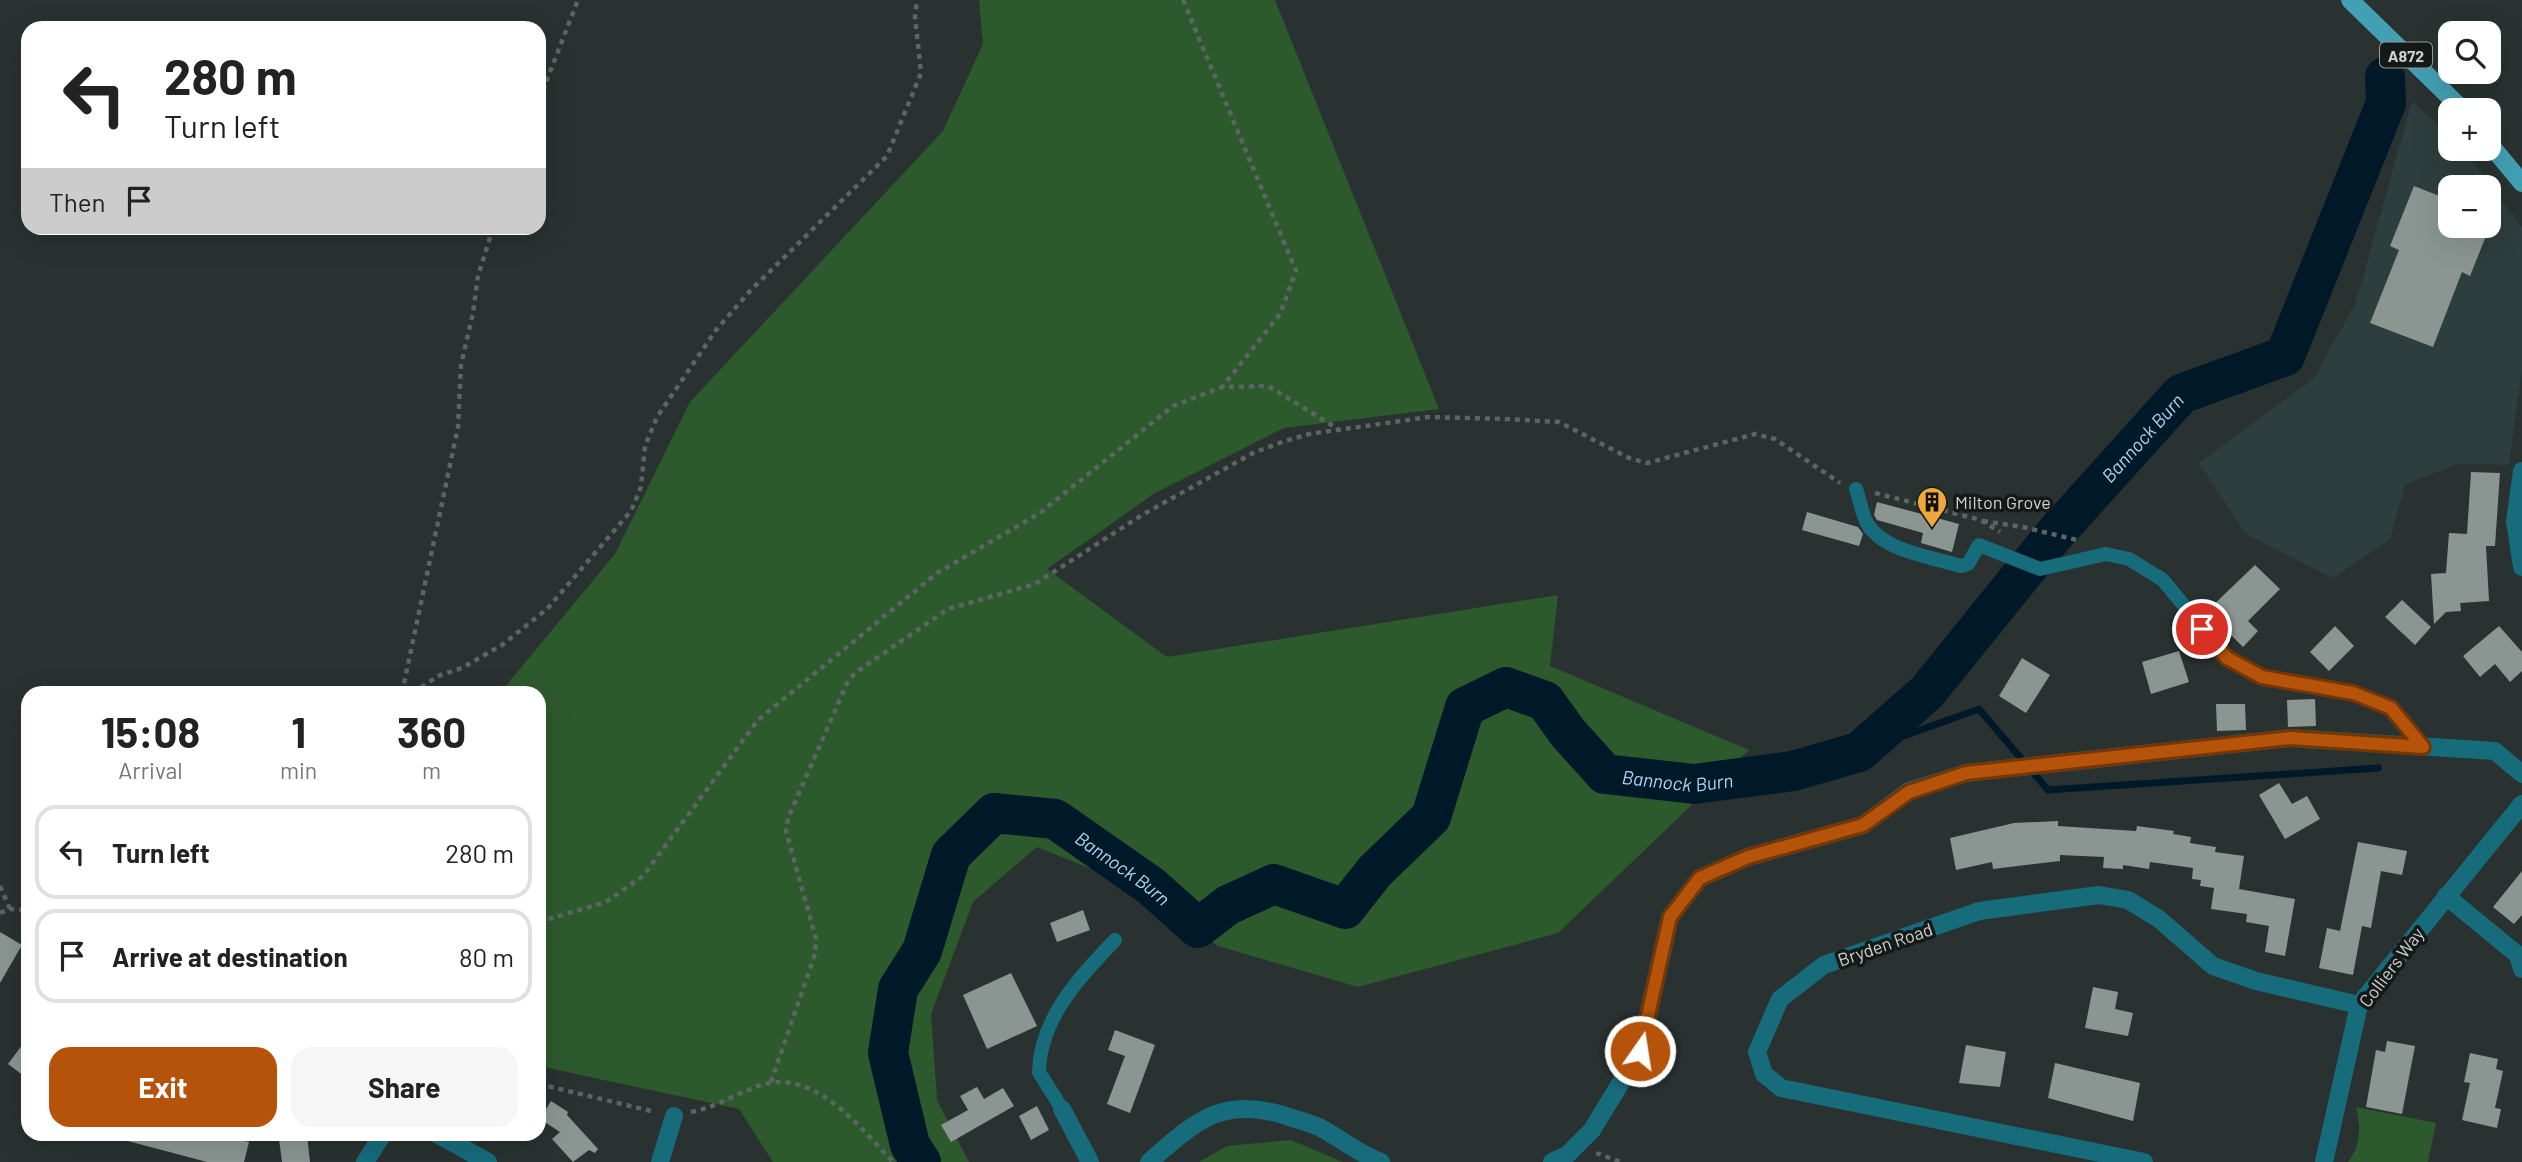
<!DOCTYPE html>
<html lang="en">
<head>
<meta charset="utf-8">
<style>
  body { margin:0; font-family:Barlow,sans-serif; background:#f6f6f6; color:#222; height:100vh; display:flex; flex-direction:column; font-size:26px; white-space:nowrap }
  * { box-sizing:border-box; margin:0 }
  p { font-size:23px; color:#767676 }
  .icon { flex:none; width:38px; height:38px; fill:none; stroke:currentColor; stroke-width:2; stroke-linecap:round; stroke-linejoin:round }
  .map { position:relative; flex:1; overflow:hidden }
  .drawer { position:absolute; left:21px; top:686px; width:525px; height:455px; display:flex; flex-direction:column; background:#fff; border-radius:21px; box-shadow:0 7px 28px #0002 }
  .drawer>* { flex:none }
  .hud { position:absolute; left:21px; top:21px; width:525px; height:214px; border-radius:21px; box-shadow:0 7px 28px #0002; background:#fff; color:#222; overflow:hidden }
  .controls { position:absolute; left:2438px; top:21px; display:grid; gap:14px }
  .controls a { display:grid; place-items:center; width:63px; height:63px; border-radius:14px; background:#fff; box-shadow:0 7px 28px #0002; font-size:35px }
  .pin { position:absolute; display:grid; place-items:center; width:60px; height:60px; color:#fff; margin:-30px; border:4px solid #fff; border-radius:50%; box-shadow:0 2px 7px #0007 }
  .me { position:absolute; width:77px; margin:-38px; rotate:13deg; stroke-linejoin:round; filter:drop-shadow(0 0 5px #0008) }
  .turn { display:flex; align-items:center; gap:24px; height:147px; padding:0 28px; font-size:32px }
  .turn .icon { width:91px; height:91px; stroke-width:2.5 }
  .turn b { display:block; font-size:49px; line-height:60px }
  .then { display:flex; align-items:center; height:66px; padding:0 28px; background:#0003; gap:14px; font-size:26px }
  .eta { display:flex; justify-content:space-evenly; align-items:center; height:119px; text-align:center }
  .eta b { font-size:42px; font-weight:700; line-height:49px }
  .button { display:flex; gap:14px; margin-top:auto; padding:14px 28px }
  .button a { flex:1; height:80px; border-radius:21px; background:#b45309; color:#fff; font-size:28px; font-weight:700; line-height:80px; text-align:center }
  .button a+a { background:#f6f6f6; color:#222 }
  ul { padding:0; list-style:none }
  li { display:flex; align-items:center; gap:21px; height:94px; margin:0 14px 10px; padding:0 14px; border:4px solid #e0e0e0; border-radius:21px }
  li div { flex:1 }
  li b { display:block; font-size:26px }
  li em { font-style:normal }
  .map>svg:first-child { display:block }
  .built { fill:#2c3e3d; fill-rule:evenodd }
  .green { fill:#2d5a2d }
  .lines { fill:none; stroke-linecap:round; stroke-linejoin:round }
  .stream { stroke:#001929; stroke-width:7 }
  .river { stroke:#001929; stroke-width:40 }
  .building { fill:#8b9591 }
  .path { stroke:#5d6564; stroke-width:4.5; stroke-dasharray:5 5; stroke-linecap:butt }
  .lane { stroke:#176c7c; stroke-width:14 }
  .street { stroke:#176c7c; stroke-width:18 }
  .primary { stroke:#439fb2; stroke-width:18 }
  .route-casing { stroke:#753606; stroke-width:18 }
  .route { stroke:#b45309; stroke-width:12 }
  .labels { text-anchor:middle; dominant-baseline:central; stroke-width:7; stroke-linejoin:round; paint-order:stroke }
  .shield { fill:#151918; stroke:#969a9a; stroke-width:2 }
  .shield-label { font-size:16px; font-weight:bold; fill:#cdd2d2 }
  .poi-label { font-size:18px; fill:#cdd2d2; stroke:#151918; text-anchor:start }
  .street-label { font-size:18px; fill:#cdd2d2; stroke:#151918 }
  .water-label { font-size:19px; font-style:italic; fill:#acd6f1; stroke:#151918 }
</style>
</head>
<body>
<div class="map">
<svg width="2522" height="1162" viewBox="0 0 2522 1162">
  <rect width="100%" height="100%" fill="#293231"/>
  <path class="built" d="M2412,101L2450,136V149L2466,152L2522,227V367L2509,465L2457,464L2405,485L2390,539L2333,578L2246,534L2199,463L2314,378L2356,302ZM2450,187H2488V226H2450Z"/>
  <path class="green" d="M979,0H1275L1439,409L1284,428L1155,493L1047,569L1167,657L1558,595L1550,666L1749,750L1558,933L1358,987L1218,946L1136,887L1037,847L973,902L931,1014L937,1100L969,1162H773L739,1109L539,1066V693H500L615,554L690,402L943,131L983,44Z
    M2356,1107L2436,1123L2428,1162H2348C2361,1145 2361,1127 2356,1107Z
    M1291,1140L1343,1162H1199L1227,1146Z"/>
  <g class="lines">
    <path class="stream" d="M1859,752L1979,709L2048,790L2378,768"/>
    <path class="river" id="s1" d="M921,1162L910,1145L888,1053L898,989L922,951L951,855L994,813L1055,819L1151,886L1198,928L1228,905L1274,884L1345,909L1375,871L1431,817L1465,707L1506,687L1545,701L1568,733L1605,774L1694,784L1793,771L1859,752L1927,692L2053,536L2181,394L2285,356L2386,103L2385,77"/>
  </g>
  <path class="building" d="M2414,186L2450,200V226H2490L2470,276L2462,272L2433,347L2370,323L2399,250L2390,246Z
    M2471,472L2500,473L2495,546H2486L2489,601L2460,603L2461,611L2446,612L2434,624L2431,574L2446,573L2449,533L2467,534Z
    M1877,502L1959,524L1952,552L1921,543L1923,533L1877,520L1874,515Z
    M1807,512L1858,527L1863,534L1859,546L1802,530Z
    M2255,565L2280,589L2248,621L2258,631L2243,647L2207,611Z
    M2402,600L2431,627L2415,645L2385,617Z
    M2335,626L2354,646L2329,671L2310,652Z
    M2499,626L2522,652V671L2510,682L2495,664L2480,677L2463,656Z
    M2179,651L2189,682L2151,694L2142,662Z
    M2022,658L2050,675L2026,713L1999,696Z
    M2315,699L2316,726L2288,727L2287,700Z
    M2216,704H2245L2246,730L2217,731Z
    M2279,783L2292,804L2307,796L2320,819L2285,839L2259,795Z
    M2058,821V826L2136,831L2137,826L2174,831L2173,834L2191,837L2190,843L2216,847L2215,852L2244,856L2239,889L2295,899L2285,956L2265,952L2269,926L2246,922L2247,914L2211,909L2214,888L2200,886L2201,880L2192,879L2193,868L2150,862L2149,869L2123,865V869L2103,868L2104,857L2060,855V861L1993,869L1992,862L1956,870L1950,838L2014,823Z
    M2358,842L2407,851L2402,875L2381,871L2371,928L2362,926L2353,975L2319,968L2327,928L2340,931Z
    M2522,871V915L2514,924L2493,907Z
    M1083,910L1090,930L1057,942L1050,923Z
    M0,932L22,945L0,983Z
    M1011,973L1037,1026L987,1049L963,995Z
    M2093,987L2118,992L2115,1009L2133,1013L2128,1036L2085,1028Z
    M1115,1030L1155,1045L1130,1113L1107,1104L1125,1056L1108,1050Z
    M28,1037V1079L8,1064Z
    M2387,1041L2415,1046L2402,1114L2366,1107L2376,1050L2385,1052Z
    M1966,1045L2006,1052L2000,1087L1959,1083Z
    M2470,1053L2498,1059L2496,1069L2503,1071L2495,1108L2501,1109L2497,1128L2462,1120L2470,1083L2464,1082Z
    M2055,1063L2140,1083L2133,1121L2048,1098Z
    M977,1087L984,1099L1003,1088L1014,1106L951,1142L941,1125L968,1110L960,1096Z
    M551,1101L568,1112L567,1115L598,1149L595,1153L589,1150L573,1162L552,1139L560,1132L540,1119Z
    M1037,1106L1049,1130L1031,1140L1019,1116Z
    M125,1134H214L249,1142L244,1162H207L124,1140Z
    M307,1135L310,1162H282L279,1139Z"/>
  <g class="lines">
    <path class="path" d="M1183,0L1296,271L1280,314L1223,386
      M539,100L578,0
      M1875,493L1981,520L2000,532
      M1983,521L2023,527L2081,541
      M402,693L458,427L461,365L473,313L478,276L493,228
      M413,693L438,676L462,668L502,645L547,609L631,511L641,487L645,446L657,417L716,330L750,291L887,156L921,73L915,17L917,0
      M0,886L10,909
      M0,913L10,909L28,910
      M539,922L606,902L643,876L758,720L937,573L1040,513L1173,406L1222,387L1268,386L1338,429
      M771,1082L815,954L816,939L786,831L788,818L848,681L855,673L948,609L1035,584L1142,515L1253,453L1282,442L1309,434L1429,417L1506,419L1559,422L1629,458L1647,463L1755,434L1775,439L1840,483
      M539,1084L655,1112
      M691,1112C717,1107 737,1093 761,1085C815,1068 860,1128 893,1162
      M1596,1153L1621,1162"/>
    <path class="lane" d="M1856,489C1860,500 1862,515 1868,525C1886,552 1932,557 1961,566L1968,564L1979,545L2040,569L2106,554L2129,559L2163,580L2227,658L2262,677L2353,693L2391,708L2423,747
      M1062,1109L1039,1072C1040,1018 1080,977 1115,940"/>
    <path class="street" d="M2522,471L2515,521L2522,567
      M2446,896L2518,955L2522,969
      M1062,1109L1090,1162
      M437,1134L488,1162
      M365,1162L383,1134
      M660,1162L674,1116
      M1149,1162C1194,1123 1220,1096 1283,1115C1295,1119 1308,1122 1319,1127C1340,1138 1359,1154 1381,1162
      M1552,1162L1567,1155L1592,1130L1640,1051L1670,917L1700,878L1748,857L1863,825L1909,791L1966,773L2290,738L2495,751L2522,774
      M2144,1162L1781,1088L1764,1074L1757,1052L1780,999L1824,965L1979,911L2099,895L2128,900L2159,919L2213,966L2256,981L2359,1005
      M2324,1162L2359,1005L2522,804"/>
    <path class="primary" d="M2350,0L2463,110
      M2488,142L2522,183"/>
  </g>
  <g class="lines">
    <g class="route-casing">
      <path id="route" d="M1640,1051L1670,917L1700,878L1748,857L1863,825L1909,792L1966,773L2290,738L2423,747L2391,708L2353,693L2262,677L2227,658L2202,629"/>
    </g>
    <use href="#route" class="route"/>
  </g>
  <defs>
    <g id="building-pin" transform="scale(1.575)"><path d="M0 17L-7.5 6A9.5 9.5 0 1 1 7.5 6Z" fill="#eda83b" stroke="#151918"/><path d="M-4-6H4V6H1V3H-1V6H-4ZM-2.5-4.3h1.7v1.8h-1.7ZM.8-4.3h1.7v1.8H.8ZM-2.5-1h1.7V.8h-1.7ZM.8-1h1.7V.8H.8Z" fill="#111"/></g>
  </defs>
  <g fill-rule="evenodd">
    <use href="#building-pin" x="1932" y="502"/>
  </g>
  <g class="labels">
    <rect class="shield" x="2380" y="42.5" width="52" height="25" rx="5"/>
    <g class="shield-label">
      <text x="2406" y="55">A872</text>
    </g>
    <g class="poi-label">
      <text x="1955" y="502">Milton Grove</text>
    </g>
    <g class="street-label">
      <text transform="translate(1885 944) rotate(-19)">Bryden Road</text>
      <text transform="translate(2391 967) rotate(-53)">Colliers Way</text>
    </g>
    <g class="water-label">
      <text stroke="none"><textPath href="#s1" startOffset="1895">Bannock Burn</textPath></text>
      <text stroke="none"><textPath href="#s1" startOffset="1286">Bannock Burn</textPath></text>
      <text stroke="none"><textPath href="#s1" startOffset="530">Bannock Burn</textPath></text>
    </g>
  </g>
</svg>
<div class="controls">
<a><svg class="icon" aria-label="search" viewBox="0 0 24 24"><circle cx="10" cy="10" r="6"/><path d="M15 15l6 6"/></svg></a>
<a>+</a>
<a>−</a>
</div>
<div class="pin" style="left:2202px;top:629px;background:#d93025"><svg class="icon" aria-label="arrive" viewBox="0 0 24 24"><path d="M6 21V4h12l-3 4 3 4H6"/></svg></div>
<svg class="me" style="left:1640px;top:1051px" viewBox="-20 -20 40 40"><circle r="17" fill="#b45309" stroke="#fff" stroke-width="3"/><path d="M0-11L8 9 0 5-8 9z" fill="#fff"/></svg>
<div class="hud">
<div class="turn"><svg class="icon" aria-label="left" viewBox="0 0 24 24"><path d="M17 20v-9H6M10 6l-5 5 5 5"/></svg><div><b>280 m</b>Turn left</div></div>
<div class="then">Then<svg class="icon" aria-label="arrive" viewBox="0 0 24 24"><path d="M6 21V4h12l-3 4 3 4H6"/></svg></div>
</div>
<section class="drawer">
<div class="eta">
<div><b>15:08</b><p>Arrival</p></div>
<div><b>1</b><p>min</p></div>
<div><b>360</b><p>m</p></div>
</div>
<ul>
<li><svg class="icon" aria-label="left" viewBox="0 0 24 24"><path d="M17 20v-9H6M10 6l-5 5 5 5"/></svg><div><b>Turn left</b></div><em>280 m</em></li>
<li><svg class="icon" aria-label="arrive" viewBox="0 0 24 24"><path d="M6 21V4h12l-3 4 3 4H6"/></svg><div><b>Arrive at destination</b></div><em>80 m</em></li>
</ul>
<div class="button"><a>Exit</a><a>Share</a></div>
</section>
</div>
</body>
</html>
